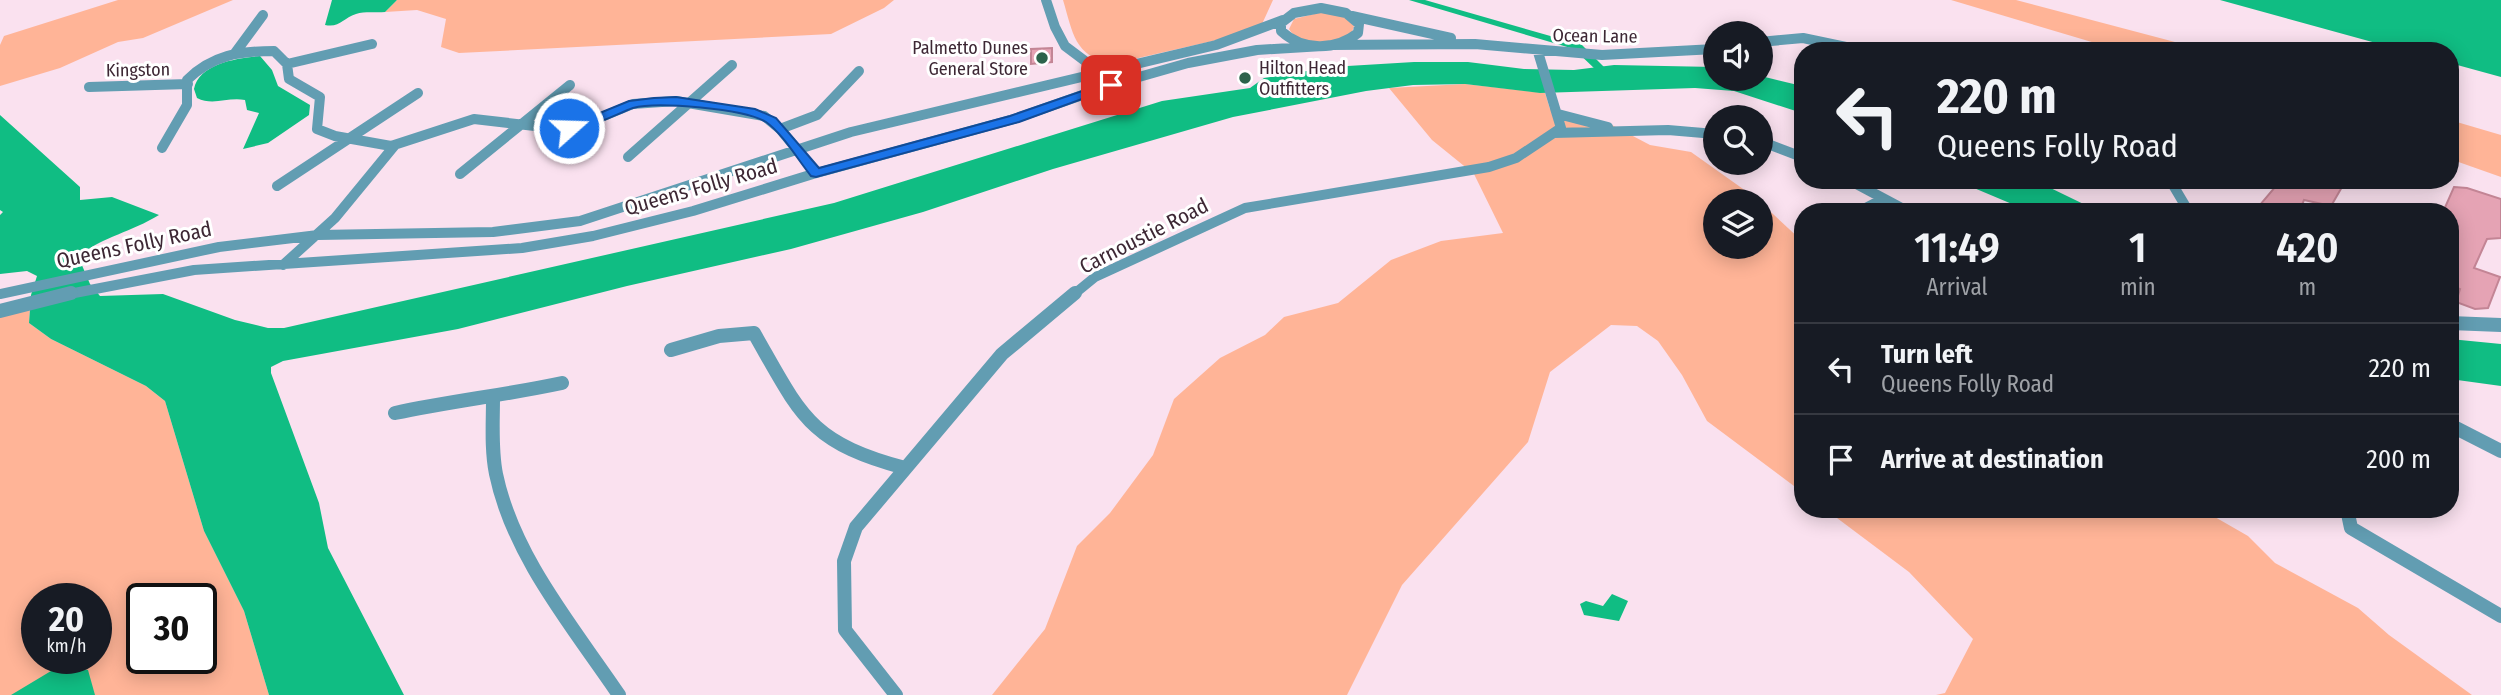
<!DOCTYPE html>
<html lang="en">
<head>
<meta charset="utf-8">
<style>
  body { margin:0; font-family:"Fira Sans Condensed",sans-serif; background:#242831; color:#f1f3f6; height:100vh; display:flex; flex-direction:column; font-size:26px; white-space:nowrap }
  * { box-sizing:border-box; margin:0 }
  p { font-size:23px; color:#9ea1a6 }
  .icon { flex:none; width:38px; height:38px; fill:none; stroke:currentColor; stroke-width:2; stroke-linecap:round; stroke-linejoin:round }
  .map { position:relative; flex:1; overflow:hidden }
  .drawer { position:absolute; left:1794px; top:203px; width:665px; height:315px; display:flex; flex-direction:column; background:#171b24; border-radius:28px; box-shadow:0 4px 18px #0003 }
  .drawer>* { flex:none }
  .guide { position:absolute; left:1794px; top:42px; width:665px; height:147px; border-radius:28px; box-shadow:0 4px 18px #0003; background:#171b24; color:#f1f3f6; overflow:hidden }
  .tools { position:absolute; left:1703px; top:21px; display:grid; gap:14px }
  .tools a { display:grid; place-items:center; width:70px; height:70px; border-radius:50%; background:#171b24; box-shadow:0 4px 18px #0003; font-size:35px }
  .speed { position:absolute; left:21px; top:583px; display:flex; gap:14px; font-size:35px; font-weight:700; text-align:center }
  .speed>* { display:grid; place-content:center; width:91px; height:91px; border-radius:50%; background:#171b24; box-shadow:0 4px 18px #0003; line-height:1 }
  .speed small { font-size:18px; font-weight:400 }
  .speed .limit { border:4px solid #111; border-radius:10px; background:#fff; color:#111 }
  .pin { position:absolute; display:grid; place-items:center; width:60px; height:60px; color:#fff; margin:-30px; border-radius:14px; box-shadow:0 4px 10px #0006 }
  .me { position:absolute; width:77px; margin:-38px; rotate:70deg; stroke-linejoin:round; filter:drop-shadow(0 0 5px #0008) }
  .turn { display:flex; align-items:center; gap:24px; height:147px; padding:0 28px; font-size:32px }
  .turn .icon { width:91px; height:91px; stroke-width:2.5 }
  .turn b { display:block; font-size:49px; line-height:60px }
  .eta { display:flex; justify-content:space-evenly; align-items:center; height:119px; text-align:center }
  .eta b { font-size:42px; font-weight:600; line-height:49px }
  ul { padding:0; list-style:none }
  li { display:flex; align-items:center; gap:21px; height:91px; padding:0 28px; border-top:2px solid #363941 }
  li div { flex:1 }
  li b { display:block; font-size:26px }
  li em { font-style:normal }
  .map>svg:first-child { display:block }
  .green { fill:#ffb497; fill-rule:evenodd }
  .water { fill:#10bd83 }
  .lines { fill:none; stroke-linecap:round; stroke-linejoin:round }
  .canal { fill:#10bd83; fill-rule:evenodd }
  .building { fill:#e5a3b4; stroke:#c38595; stroke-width:2 }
  .minor-far1 { stroke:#629db2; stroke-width:10 }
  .minor { stroke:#629db2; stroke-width:14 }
  .route { fill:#1a73e8; stroke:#114b97; stroke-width:2 }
  .poi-dot { fill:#2c634b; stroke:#fff; stroke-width:2.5 }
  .labels { text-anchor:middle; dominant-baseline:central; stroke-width:6; stroke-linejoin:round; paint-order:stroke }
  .far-street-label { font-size:18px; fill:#3d2734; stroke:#fff }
  .far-poi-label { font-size:18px; fill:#3d2734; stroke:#fff; text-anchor:end }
  .street-label { font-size:21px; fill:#3d2734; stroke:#fff }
</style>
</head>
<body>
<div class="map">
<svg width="2501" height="695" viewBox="0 0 2501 695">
  <rect width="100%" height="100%" fill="#fae1ef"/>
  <path class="green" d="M118,0H233L143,38L118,42L60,68L0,86V45L4,36Z
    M397,0H894L884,8L831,34L459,53L441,47L446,19L417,10L385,12Z
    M1063,0H1273L1262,24L1226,38L1112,64C1074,56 1073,33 1063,0Z
    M1951,0H2016L2209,51H2122Z
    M1322,12L1343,16L1354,26L1351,35C1332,41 1302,51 1289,29L1294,19Z
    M1465,84L1545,93L1550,109L1612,125L1650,145L1691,152L1760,201H1715V247H1760V202L1802,241V492L1707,421L1682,375L1658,341L1637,326L1611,325L1550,372L1528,442L1402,585L1347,695H992L1045,629L1077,546L1110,513L1153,455L1174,399L1220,358L1265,335L1284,317L1338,303L1391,260L1441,241L1503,233L1474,174L1432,140L1389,88Z
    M2450,120L2501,135V177L2450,159Z
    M30,308L29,323L51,339L146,386L165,401L204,531L244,611L269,695H0V317ZM37,598H96V658H37ZM142,598H201V658H142Z
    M1825,509H2201L2248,536L2275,563L2358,608L2389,635L2472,695H1936L1945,693L1973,639L1909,572Z"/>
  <path class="water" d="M332,0H397L385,12C376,13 365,11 356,14C343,18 340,28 325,25Z
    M2220,0H2501V77L2450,63V51H2405Z
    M260,56L272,70L278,86L310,105L309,115L268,143L243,149L259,113L247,110L245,100C227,97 213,106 197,98L194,89C199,63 238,58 260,56Z
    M1414,62H1468L1524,69L1574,70L1614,65L1715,67V79H1760L1761,76L1802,86V113L1734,91L1695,88L1540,93L1465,84L1413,85L1366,91L1233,117L1053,169L923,212L791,249L627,286L458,329L283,361L271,367V373L319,503L328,548L404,695H269L244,611L204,531L165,401L146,386L51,339L29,323L31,295L37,276L27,271L0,274V215L3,212L0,210V115L80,187V200L112,197L159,215C131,232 105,236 78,256L90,284L100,296L163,294L235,320L268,328H284L834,203L1162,101L1250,88L1264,78L1331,67Z
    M1955,180H2034L2100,212H2031Z
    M2450,339L2501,344V386L2450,379Z
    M1612,594L1628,601L1619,621L1584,615L1580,604L1586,601L1603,606Z
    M72,667L88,670L95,695H11L51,671Z"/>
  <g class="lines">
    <path class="canal" d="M1409,0H1425L1582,45L1604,67L1603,69H1595L1574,49Z"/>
  </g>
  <path class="building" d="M1052,48V62L1031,64V49Z
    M2281,180H2346L2331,206L2304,200L2299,212H2273L2259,206Z
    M2454,187L2467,188L2501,199V238L2487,239L2474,268L2500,277L2488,308L2475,309L2456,302L2460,289L2450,285V212H2443Z"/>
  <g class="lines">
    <path class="minor-far1" d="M1046,0L1055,27L1065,46L1105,76
      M1321,8L1346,13L1359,24L1358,33C1335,51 1303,51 1281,31V23L1294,13Z
      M1352,16L1451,38
      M1760,42L1803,38L1865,51
      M1331,45L1475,44L1602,55L1715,49
      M235,53L263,15
      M287,64L372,44
      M89,87L188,84
      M1558,114L1608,127
      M780,129L817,115L859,71
      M1554,133L1668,130L1715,134
      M1760,141L1802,157
      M162,148L187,105V80C212,55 240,51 274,51L287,64L289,79L320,97L317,129L335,136L391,146L474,119L561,129L582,125L633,104L676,101L764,116L780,129L816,173
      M628,157L732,65
      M460,174L570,85
      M1849,180L1909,212
      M2170,180L2189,212
      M277,186L418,93
      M1858,212L1883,199
      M283,265L335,218L395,145
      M0,294L219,247L318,235L493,232L580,221L851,132L1216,45L1283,20
      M64,295L194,270L522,248L593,236L693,211L813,174L1014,119L1111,85L1188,63L1257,50L1323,46
      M1073,295L1095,277L1245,208L1489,167L1516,158L1561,128L1538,52"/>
    <path class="minor" d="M0,311L71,293
      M2450,323L2501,325
      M671,350L719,336L754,333C801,415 808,442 905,468
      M493,398C493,423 491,449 496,474C513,556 573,627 619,695
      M395,413C451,401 506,395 562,383
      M2450,425L2501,451
      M2347,509L2351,528L2501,616
      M896,695L845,630L844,561L856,527L1002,354L1075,293"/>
  </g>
  <path class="route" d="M1111,81L1117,85L1115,87L1019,122L816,177L811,176C798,160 783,134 766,122C745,109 657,101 633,108C618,113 573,137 563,128L629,101L654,98L676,97L755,109L776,118L819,168L1010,116Z"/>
  <g class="poi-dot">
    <circle cx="1042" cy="58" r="7"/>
    <circle cx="1245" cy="78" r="7"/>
  </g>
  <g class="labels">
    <g class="far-street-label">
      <text transform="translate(1595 36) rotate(1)">Ocean Lane</text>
      <text transform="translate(138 70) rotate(-1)">Kingston</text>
    </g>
    <g class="far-poi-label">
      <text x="1028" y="48">Palmetto Dunes<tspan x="1028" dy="21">General Store</tspan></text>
      <text x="1259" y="68" text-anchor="start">Hilton Head<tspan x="1259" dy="21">Outfitters</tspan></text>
    </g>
    <g class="street-label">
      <text transform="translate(701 187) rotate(-16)">Queens Folly Road</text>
      <text transform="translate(1144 236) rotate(-27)">Carnoustie Road</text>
      <text transform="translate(134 245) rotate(-12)">Queens Folly Road</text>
    </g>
  </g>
</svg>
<div class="tools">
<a><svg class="icon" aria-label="sound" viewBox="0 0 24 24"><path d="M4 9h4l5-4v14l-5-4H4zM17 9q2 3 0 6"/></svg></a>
<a><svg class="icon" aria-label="search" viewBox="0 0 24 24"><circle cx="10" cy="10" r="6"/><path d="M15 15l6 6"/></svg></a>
<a><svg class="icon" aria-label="layers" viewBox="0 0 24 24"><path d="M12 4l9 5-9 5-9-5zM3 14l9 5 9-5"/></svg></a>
</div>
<div class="speed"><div>20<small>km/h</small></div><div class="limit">30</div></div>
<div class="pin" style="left:1111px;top:85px;background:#d93025"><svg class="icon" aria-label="arrive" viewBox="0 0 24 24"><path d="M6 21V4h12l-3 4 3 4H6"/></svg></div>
<svg class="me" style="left:569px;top:128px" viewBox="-20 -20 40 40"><circle r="17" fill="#1a73e8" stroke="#fff" stroke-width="3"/><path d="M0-11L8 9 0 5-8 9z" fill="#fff"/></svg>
<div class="guide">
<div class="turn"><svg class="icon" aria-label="left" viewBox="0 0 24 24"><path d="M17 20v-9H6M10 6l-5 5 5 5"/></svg><div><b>220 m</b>Queens Folly Road</div></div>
</div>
<section class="drawer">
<div class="eta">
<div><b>11:49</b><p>Arrival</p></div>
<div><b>1</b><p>min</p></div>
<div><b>420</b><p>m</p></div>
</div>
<ul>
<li><svg class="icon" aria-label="left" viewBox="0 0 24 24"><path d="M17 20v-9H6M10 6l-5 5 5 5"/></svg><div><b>Turn left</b><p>Queens Folly Road</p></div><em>220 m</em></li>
<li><svg class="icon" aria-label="arrive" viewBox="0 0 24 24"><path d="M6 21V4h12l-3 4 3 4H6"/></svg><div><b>Arrive at destination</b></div><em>200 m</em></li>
</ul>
</section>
</div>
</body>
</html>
